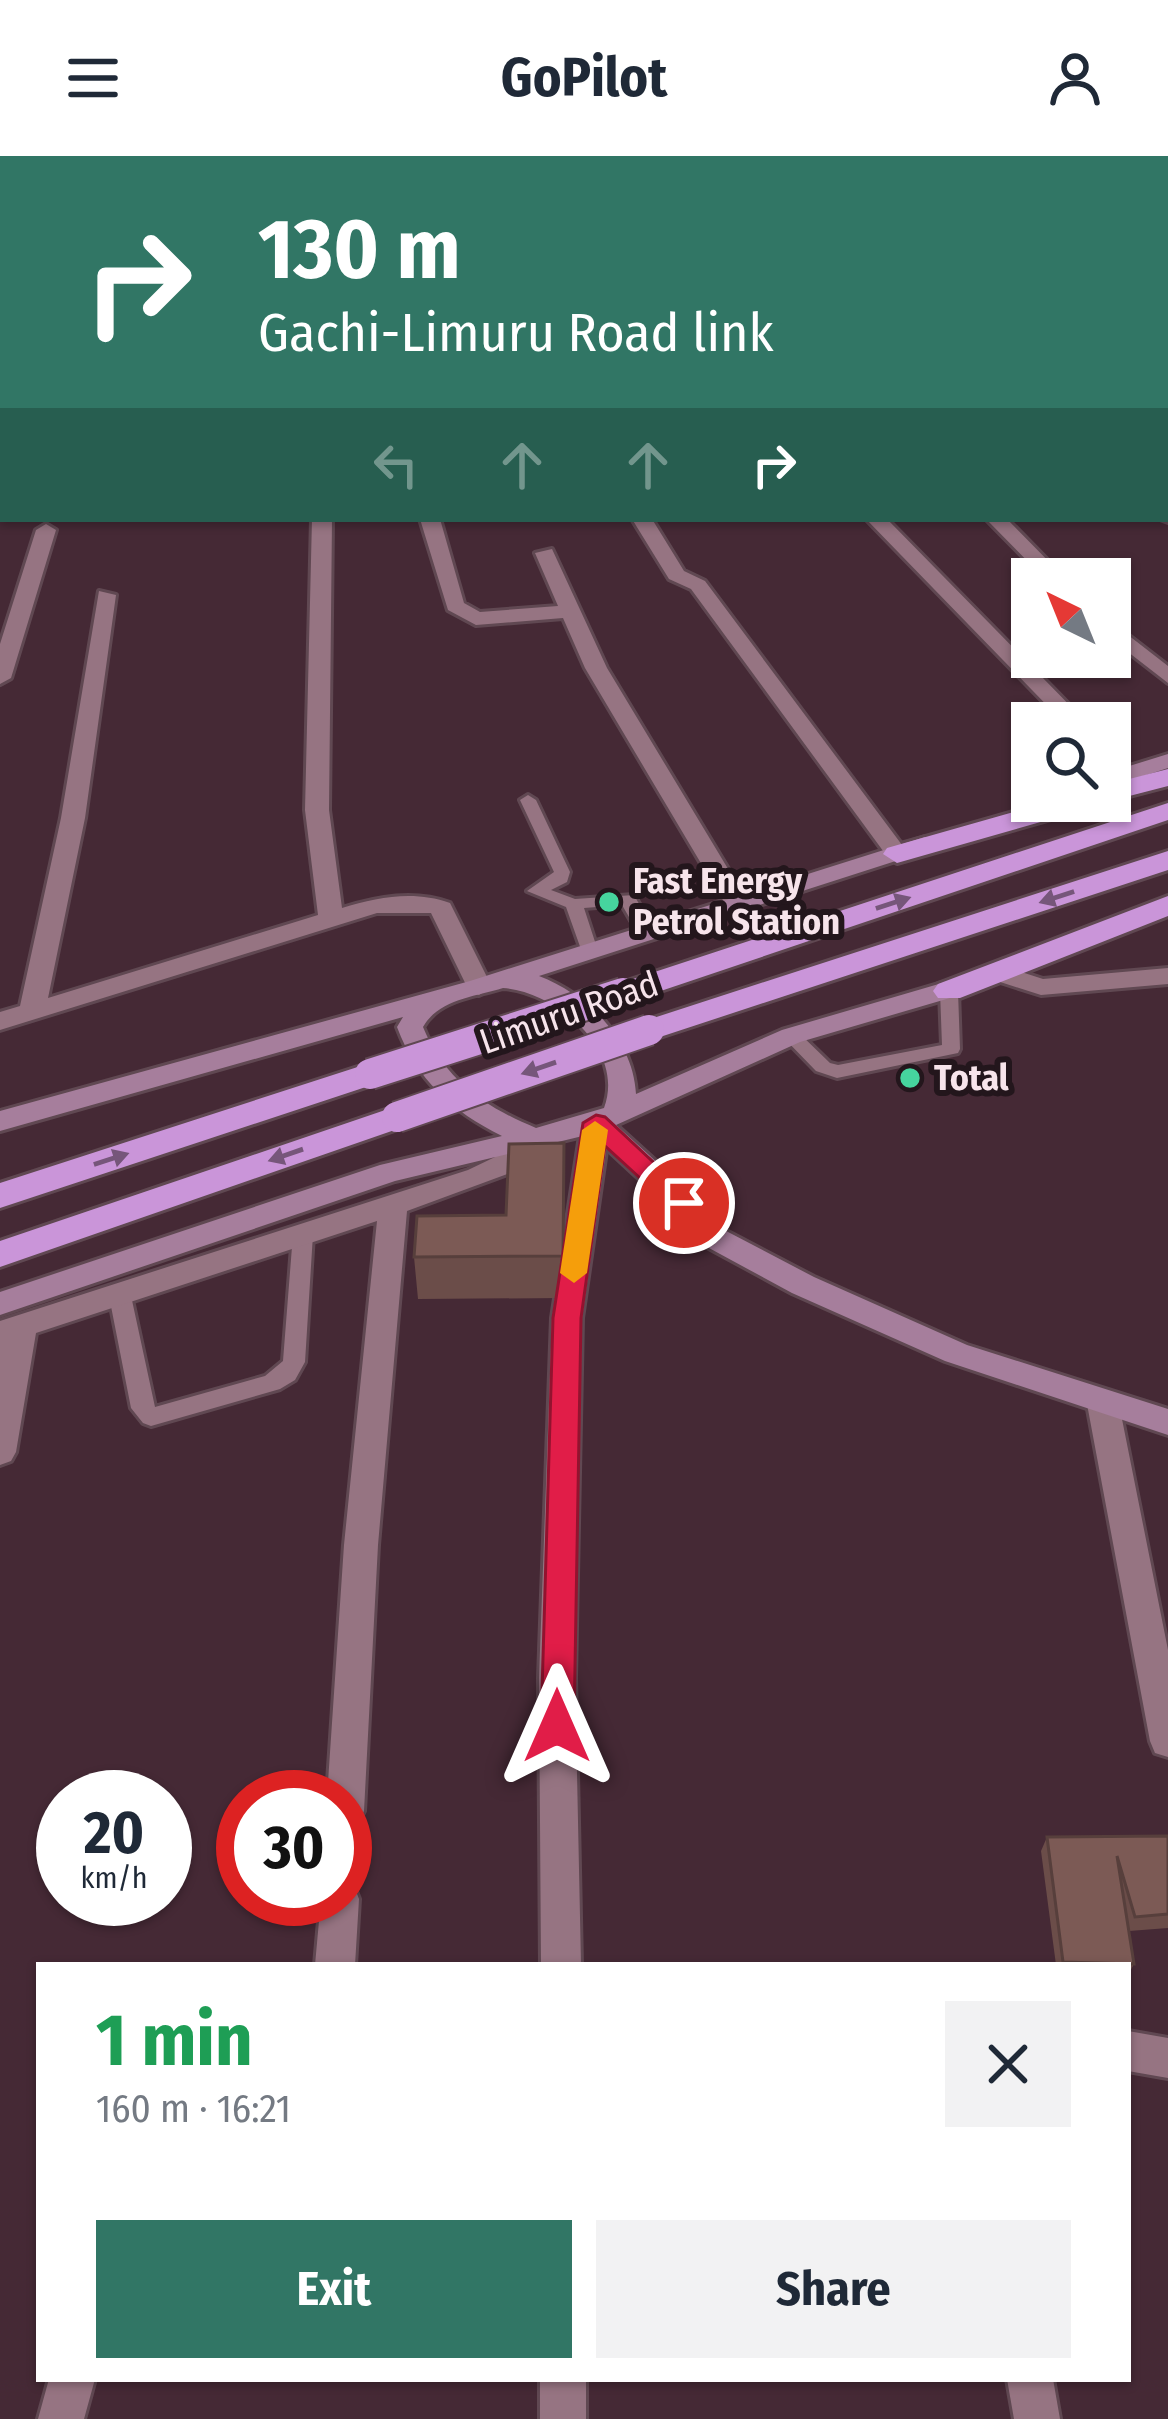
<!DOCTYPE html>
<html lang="en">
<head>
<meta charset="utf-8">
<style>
  body { margin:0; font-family:"Fira Sans Condensed",sans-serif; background:#f2f2f3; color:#1f2937; height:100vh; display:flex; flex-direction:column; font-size:45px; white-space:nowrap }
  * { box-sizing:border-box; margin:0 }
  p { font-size:39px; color:#747a83 }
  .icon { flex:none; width:66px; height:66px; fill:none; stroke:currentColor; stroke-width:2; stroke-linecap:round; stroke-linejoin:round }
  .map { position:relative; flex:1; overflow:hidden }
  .drawer { position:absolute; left:36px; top:1806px; width:1095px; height:420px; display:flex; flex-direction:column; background:#fff; border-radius:0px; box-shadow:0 3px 9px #0004 }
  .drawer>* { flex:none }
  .top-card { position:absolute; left:0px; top:0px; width:1170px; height:366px; box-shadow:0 3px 9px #0004; background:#317665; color:#fff; overflow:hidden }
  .needle { width:78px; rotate:317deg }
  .tools { position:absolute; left:1011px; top:402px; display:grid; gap:24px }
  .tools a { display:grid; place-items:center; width:120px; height:120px; border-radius:0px; background:#fff; box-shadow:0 3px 9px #0004; font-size:60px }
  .speed { position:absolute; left:36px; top:1614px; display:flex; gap:24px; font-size:60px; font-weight:700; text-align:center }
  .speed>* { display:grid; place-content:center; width:156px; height:156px; border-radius:50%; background:#fff; box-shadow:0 3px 9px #0004; line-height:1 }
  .speed small { font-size:30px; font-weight:400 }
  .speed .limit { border:18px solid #d22; background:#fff; color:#111 }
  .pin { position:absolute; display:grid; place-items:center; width:102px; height:102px; color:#fff; margin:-51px; border:6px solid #fff; border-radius:50%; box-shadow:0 3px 12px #0007 }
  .me { position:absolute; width:132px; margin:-66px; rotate:0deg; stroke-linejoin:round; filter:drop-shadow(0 0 9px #0008) }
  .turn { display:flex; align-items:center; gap:42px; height:252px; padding:0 60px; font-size:54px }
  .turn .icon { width:156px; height:156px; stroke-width:2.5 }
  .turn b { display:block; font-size:84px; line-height:102px }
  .lanes { display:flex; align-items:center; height:114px; padding:0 60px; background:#0003; justify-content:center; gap:60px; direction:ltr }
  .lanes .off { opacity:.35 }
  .round { display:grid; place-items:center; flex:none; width:126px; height:126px; border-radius:0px; background:#f2f2f3 }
  .headline { display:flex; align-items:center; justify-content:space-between; height:204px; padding:0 60px }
  h1 { font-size:72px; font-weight:700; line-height:90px; color:#1e9e55 }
  .primary-button { display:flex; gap:24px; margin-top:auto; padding:24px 60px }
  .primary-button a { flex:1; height:138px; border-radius:0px; background:#317665; color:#fff; font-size:48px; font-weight:700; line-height:138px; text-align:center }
  .primary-button a+a { background:#f2f2f3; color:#1f2937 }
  header { display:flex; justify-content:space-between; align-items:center; height:156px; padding:0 60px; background:#fff; font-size:54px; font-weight:700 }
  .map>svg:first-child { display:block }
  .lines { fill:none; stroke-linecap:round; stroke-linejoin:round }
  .lane-casing { stroke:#604852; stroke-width:6 }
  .street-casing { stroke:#604852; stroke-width:6 }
  .secondary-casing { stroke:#604852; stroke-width:6 }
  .highway-casing { stroke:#604852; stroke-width:6 }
  .lane { fill:#967482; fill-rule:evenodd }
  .street { fill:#967482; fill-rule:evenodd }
  .secondary { fill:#a67e9c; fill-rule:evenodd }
  .highway { fill:#ca95d9; fill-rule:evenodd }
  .highway-bridge-casing { stroke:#604852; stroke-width:34; stroke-linecap:butt }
  .highway-bridge { stroke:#ca95d9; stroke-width:30 }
  .wall { fill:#6b4d49 }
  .building { fill:#7c5a55; stroke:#573f3c; stroke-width:3 }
  .oneway { fill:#76567a }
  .route { fill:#e11d48; stroke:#92132f; stroke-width:3 }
  .slow { fill:#f59e0b }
  .poi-dot { fill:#46d49e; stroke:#23161c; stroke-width:4.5 }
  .labels { text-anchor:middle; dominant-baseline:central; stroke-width:12; stroke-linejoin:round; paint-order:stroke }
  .poi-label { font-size:36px; font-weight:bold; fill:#f7e4eb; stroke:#23161c; text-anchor:start }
  .street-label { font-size:36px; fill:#f7e4eb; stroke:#23161c }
</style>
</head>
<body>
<header><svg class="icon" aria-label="menu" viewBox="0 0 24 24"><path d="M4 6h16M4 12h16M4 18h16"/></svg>GoPilot<svg class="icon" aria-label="person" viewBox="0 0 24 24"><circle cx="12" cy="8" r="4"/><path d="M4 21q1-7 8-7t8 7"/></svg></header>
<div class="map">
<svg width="1168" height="2263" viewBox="0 0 1168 2263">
  <rect width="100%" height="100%" fill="#452935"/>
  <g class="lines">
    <g class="lane-casing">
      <path id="lane" d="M528,639L536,644L570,716L567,726L551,734L575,743L634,739L655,776L652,780H640L622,749L584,752L598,795L595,799H583L566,751L527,735L554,716L520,644Z
        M949,829L958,835L960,893L958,897L837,922L816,915L782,880L784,876H798L830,907L838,909L942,889L940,835Z
        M303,1071L313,1078L305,1206L295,1224L280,1233L151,1270L143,1267L131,1252L108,1135L112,1129H126L130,1135L155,1251L265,1220L283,1205L293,1078Z"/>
    </g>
    <g class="street-casing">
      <path id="street" d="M1167,142H1168V152H1167Z
        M0,207H3V217H0Z
        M1167,353H1168V366L1160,363H1167Z
        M312,363H332L329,654L342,752C378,741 414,734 450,747L492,831L479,839L470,837L431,757H377L0,874V856L20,850L61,662L99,435L116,439L85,662L48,842L318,759L305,654Z
        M420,363H440L464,447L480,456L558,450L535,397L552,393L607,512L748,746L745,751H727L724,746L585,512L563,462L476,469L448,454Z
        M632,363H652L684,415L705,425L905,693V703H889L691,433L669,423Z
        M866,363H887L1087,567H1064Z
        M986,363H1007L1066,423H1045Z
        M46,368L56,374L11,522L0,528V488L36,374Z
        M1110,465L1168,510V527L1110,482Z
        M1110,594L1134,613V623H1118L1110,614Z
        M1000,809L1043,823L1168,812V828L1041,839L991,823L987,817Z
        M596,957L610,967L582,1162L575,1522L581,1809H541L539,1522L552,1162L582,967Z
        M512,977L526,987L518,1014L407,1055L378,1389L364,1655L358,1667L345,1672V1641H327L344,1389L377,1065L36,1177L16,1296L11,1305L0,1309V1165L468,1014L495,1001L502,980Z
        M1103,1236L1114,1239L1119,1248L1168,1494V1601L1155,1597L1150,1585L1087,1248L1092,1239Z
        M345,1727L354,1730L359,1743L355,1809H315L321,1743H345Z
        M1128,1875L1168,1882V1922L1128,1915Z
        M49,2223H95L84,2263H38Z
        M540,2223H586V2263H540Z
        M1007,2223H1053L1060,2263H1014Z"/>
    </g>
    <g class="secondary-casing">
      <path id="secondary" d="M1168,598V612L1110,631V616Z
        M925,681L937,688L933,693L539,820C588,839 633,883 636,938L782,874L966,820H984L988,826L984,832L800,886L616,969L694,1040L707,1065L814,1121L967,1189L1168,1253V1279L945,1205L792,1137L685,1079L672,1053L591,978L395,1025L0,1159V1136L380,1009L502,980C452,955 417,924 397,871L403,861L0,975V955L470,825ZM503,832C556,836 626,893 604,952L536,972C485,951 444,923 423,871C439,843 474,841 503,832Z"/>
    </g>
    <g class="highway-casing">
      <path id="highway" d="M1168,613V630L1110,645H1109L1110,628Z
        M1052,645H1097L1093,651L897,707L883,698L887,692Z
        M1168,647V664L634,844H612L607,837L612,830Z
        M1168,695V714L660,881H638L633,874L638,867Z
        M1168,740V760L960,842H938L933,835L938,828Z
        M370,907L381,910L386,918L381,926L0,1052V1027Z
        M397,950L409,953L414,961L409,969L0,1111V1085Z"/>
    </g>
    <use href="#lane" class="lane"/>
    <use href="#street" class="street"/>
    <use href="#secondary" class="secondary"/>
    <use href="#highway" class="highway"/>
    <g class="highway-bridge-casing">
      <path id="highway-bridge" d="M370,918L623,837
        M397,961L649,874"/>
    </g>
    <use href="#highway-bridge" class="highway-bridge"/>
  </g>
  <path class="wall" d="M564,987L563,1142L418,1143L414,1101L506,1059Z
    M1168,1680V1772L1129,1775L1134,1808L1128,1819V1809H1056L1041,1695L1047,1681Z"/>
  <path class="building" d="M564,987L563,1100L414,1101L417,1060L506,1059L509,988Z
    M1168,1680V1758L1135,1761L1117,1700L1134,1808L1063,1806L1047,1681Z"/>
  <defs><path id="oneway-solid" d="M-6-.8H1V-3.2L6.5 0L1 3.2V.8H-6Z" transform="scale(3)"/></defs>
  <g class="oneway">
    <use href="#oneway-solid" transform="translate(1057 741) rotate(162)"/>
    <use href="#oneway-solid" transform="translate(893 747) rotate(-18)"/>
    <use href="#oneway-solid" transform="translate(539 912) rotate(161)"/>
    <use href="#oneway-solid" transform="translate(286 999) rotate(161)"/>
    <use href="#oneway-solid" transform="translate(111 1003) rotate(-18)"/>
  </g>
  <path class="route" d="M596,959L605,961L697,1047L693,1054H675L605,990L581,1162L574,1570L569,1580L557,1584L546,1580L541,1570L553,1162L583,967Z"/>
  <path class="slow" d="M595,965L608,974L587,1117L574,1127L560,1117L582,974Z"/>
  <g class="poi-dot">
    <circle cx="609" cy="746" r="12"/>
    <circle cx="910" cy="922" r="12"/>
  </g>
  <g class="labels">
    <g class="poi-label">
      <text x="633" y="725">Fast Energy<tspan x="633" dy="41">Petrol Station</tspan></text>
      <text x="934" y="922">Total</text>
    </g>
    <g class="street-label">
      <text transform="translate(569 857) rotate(-19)">Limuru Road</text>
    </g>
  </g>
</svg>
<div class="tools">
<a><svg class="needle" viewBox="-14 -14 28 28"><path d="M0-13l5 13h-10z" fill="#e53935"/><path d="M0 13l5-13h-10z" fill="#747a83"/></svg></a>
<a><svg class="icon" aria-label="search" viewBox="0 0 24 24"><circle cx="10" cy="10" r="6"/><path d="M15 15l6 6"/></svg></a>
</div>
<div class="speed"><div>20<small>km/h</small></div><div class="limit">30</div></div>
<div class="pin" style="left:684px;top:1047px;background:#d93025"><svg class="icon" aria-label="arrive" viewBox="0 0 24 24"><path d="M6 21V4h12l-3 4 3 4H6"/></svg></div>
<svg class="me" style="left:557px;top:1570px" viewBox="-20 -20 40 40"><path d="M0-17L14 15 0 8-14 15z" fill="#e11d48" stroke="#fff" stroke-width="4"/></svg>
<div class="top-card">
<div class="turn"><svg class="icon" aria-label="right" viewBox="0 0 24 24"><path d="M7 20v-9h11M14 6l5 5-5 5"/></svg><div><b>130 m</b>Gachi-Limuru Road link</div></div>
<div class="lanes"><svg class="icon off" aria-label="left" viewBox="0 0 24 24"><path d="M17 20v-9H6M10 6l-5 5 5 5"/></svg><svg class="icon off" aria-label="ahead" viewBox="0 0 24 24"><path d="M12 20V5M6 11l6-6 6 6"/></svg><svg class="icon off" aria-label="ahead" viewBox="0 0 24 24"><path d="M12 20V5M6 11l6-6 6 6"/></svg><svg class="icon" aria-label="right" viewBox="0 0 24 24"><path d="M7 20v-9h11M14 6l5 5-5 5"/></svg></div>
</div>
<section class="drawer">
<div class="headline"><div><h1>1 min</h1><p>160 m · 16:21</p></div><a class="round"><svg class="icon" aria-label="close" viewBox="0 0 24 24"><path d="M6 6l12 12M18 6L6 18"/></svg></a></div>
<div class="primary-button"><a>Exit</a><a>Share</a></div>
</section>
</div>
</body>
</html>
